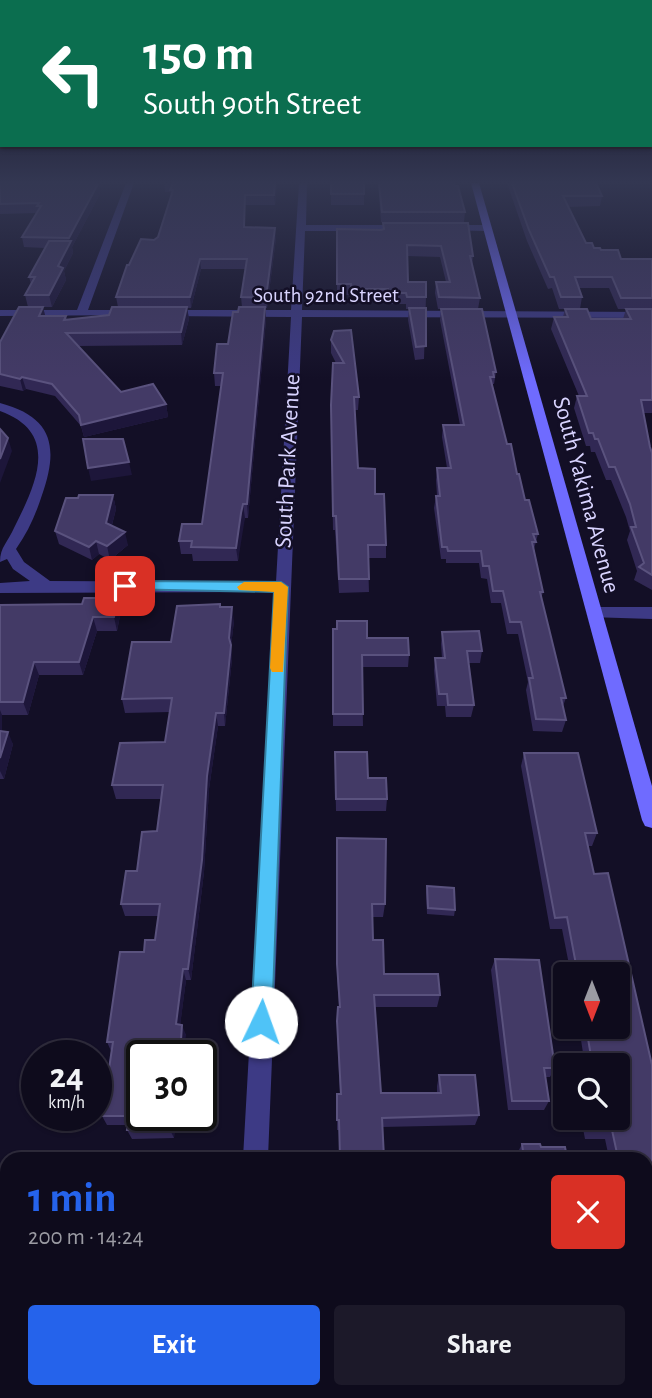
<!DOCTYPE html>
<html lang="en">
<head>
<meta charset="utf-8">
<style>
  body { margin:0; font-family:"Alegreya Sans",sans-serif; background:#1c1929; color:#f1f3f6; height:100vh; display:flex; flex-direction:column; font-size:26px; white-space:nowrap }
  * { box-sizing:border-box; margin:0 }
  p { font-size:23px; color:#9b9ba3 }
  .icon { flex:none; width:38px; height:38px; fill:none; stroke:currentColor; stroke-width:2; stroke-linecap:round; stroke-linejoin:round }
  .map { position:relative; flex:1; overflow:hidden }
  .panel { position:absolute; left:0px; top:1152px; width:653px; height:247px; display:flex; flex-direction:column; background:#0e0b1c; border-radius:21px 21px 0 0; box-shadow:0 2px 5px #0004,0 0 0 2px #2e2b3b }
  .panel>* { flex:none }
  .guide { position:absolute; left:0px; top:0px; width:653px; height:147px; box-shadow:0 2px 5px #0004,0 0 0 2px #2e2b3b; background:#0b6e4f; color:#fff; overflow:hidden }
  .needle { width:46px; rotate:180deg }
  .fabs { position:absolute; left:553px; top:962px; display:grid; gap:14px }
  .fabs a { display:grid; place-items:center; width:77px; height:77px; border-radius:7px; background:#0e0b1c; box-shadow:0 2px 5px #0004,0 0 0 2px #2e2b3b; font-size:35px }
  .speed { position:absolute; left:21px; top:1040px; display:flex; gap:14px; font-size:35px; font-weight:700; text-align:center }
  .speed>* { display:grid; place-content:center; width:91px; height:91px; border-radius:50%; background:#0e0b1c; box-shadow:0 2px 5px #0004,0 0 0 2px #2e2b3b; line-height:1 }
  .speed small { font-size:18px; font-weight:400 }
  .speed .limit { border:4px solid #111; border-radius:10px; background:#fff; color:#111 }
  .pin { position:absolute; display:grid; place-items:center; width:60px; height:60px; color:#fff; margin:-30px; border-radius:14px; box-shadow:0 4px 10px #0006 }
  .me { position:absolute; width:77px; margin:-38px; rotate:3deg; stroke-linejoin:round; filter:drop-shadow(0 0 5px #0008) }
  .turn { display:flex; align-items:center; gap:24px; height:147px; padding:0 28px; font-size:32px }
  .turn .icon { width:91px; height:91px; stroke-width:2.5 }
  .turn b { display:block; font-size:49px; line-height:60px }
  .round { display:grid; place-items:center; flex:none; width:74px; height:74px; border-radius:7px; background:#1c1929 }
  .head { display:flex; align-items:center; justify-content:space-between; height:119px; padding:0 28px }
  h1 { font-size:42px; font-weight:700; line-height:52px; color:#2563eb }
  .primary-button { display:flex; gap:14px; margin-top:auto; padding:14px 28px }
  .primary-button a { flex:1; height:80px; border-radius:7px; background:#2563eb; color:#fff; font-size:28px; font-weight:700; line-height:80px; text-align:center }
  .primary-button a+a { background:#1c1929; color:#f1f3f6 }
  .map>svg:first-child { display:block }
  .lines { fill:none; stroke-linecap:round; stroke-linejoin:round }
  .street { fill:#3d3a85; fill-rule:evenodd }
  .secondary { fill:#6f6bff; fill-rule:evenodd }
  .wall { fill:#312854; fill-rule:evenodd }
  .shaded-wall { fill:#1d163a }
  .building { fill:#433a66; stroke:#5a527e; stroke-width:2 }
  .route { fill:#4fc3f7; stroke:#337fa1; stroke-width:2 }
  .slow { fill:#f59e0b }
  .labels { text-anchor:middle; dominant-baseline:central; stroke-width:5; stroke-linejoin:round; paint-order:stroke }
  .far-street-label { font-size:21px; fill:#d9d4ff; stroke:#130f26 }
  .street-label { font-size:24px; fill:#d9d4ff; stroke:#130f26 }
</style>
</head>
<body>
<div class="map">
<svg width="652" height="1398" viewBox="0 0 652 1398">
  <rect width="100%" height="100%" fill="#130f26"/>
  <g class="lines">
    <path class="street" d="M126,183H134L88,310H133L138,313L137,315L0,316V310H77Z
      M299,183H307L306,225H404L409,228L404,231H305L302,310L652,312V318L302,317L268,1158H243L275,592L0,593V583L30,581L13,569L7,559L0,562C0,547 8,542 14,528C36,484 61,433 0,411V403C53,417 59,447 42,495C36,514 28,532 16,549L24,562L50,581L276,582L291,317L164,316L159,313L164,310H291Z
      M446,225H487L492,228L487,231L443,230L441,228Z
      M595,607H652V619L589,617L587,613L589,609Z
      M0,1373H7V1391H20L17,1398H0Z
      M646,1376H652V1398H634L632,1391H646Z
      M229,1391H259V1398H229Z"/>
    <path class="secondary" d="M471,183H479L652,786V828L645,826L642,820Z"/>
  </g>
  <path class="wall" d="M0,183H102L99,189L100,194L72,247L73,253L64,271L66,280L52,307H43L45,316H66L67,320L109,315L118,307L116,297L129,265L158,237L171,196L170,192H165L164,183H277L275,205H245V227L276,238L267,308H265L266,320L248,518H245L242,526L238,561H193L192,554H181L179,541L202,524L222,386H215L214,373L228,344L238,312L242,307L241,297L245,269H201L191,308H187L189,319L182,345L77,346L121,392L166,404L168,417L84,437L81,426L55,396L26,389L23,391L0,386V342L28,307L25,295L31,284L29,277L45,248L24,247L22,237L36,213L0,214Z
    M331,183L364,194V205H331Z
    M378,183H454L465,212L464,222H381Z
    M507,183H596L602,196L600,206L568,207L586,243L594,248L621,259H652V413H643L650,447L652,453V590L634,580L637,571L627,540L630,531L626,517L611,480H606L595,452H591L590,446H586L574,408L577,396H579L551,329L554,317H563L565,309H559L552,288L548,289L527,241ZM579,288H609L618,309H626L623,319H591L580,309L582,297Z
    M383,223L473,256L472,265L480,298L478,309L496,372L494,384H493V387L507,444L525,500L538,534L534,549L543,592L541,599L566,698L563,706L566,720L562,732L533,731L526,690L528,682L518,634H507L501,603H491L487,579L481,578L479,563H446V559H441L434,508L436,496H437L436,480L437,468H447L442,437L443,425H460L440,320L441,309H438L435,293L436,282H446L440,257L407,256L408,282L426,297L424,359L415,360L408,320L409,309H406V304H387L388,300H351V295H337V229L381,230L383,229Z
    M334,331L359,397L358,410H355L358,468L375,494L386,545V558H368L369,592L339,593L335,530H333L331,418L336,363L331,353V340Z
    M113,495L116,509L112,525L128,545L110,560L99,554L92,560L59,544L55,531L78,498Z
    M0,605L121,611L117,631H97L83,675H39L28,715H2V731L13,744L4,779H0Z
    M221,607L234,621L231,646L232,659L225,726H218L209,789L204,872L191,980H186L180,1025L186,1035L142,1115H179V1125H175L174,1138L132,1139L127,1130L128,1125H107L102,1116L111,1051L107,1042L144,952L155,940L159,916H125L121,904L157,831L161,799H116L112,785L165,742L170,712L125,713L122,699Z
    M333,629L367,638L409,655L408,667H362L363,726H333Z
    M442,632L482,651L480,663H468L474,705L471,717H446L445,706H437L434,670L435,658H442L441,644Z
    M524,753L597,833L592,846H588L594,874L652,1065V1201H646V1158H609L605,1139H585L581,1118H618V1066H585L579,1027H618V975H571L562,929H550L521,766Z
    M335,764L368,778L387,799L386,811H336Z
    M337,838L385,904L383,917H372L373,940L384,974L440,995L437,1007H374L381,1093H437V1086L439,1075L479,1115L475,1125L382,1127L384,1158H339V1130H337V1104L340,1094L337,1032L338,1007H339L337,977Z
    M427,886L455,910L454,916L427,914L426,892Z
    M495,959L555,1068L550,1077H545L549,1101L544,1110H508L491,970Z
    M522,1144L541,1147L567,1158H519L518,1152Z
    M646,1234H652V1302H648L646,1293Z"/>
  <path class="shaded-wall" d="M96,183H102L99,189L100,194L72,247L73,253L64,271L66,280L52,307L49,295L58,266L70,243L69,238Z
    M275,183H277L275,205L274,195Z
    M275,228L276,238L267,308L266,298Z
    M200,259L201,269L191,308L190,297Z
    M43,307L46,319L39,316Z
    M187,307L189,319L182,345L181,332Z
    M265,307L266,320L248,518L247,504Z
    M22,377L26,389L23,391L20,379Z
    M166,404L168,417L84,437L81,425Z
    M8,438L12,451L0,483V459Z
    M129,462L132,475L91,481L88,468Z
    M113,495L116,509L109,536L106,523Z
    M243,504L245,518L238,561L236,548Z
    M125,532L128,545L110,560L107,546Z
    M96,541L99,554L92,560L89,547Z
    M118,598L121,611L117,631L114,617Z
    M232,607L234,621L231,646L232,659L225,726L224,713L229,638Z
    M93,617L97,631L83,675L79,662Z
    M34,662L39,675L28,715L23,702Z
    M0,710L2,715V744L0,739Z
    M216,713L218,726L209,789L204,872L191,980L188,969L207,776Z
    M8,732L13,744L4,779L0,771V758Z
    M183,969L186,980L179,1035L176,1024Z
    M182,1025L186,1035L184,1055H180Z
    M175,1115H179V1125L175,1116Z
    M171,1116L175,1125L174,1138L170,1130Z"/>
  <path class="building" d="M0,183H96L98,184L69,238L22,237L41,206H37L39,203L0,204Z
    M173,183H275L274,195H245L244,227L275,228L266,298L241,297L247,259H200L190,297H116L127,265H129L141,239L154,240L158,237L173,190H170Z
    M331,183H364V194H331Z
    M379,183H454L455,186H458L465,212H382Z
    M512,183H596L602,196H563L586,243H592L594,248H600L601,250H618L621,259H652V298H621L612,277H575L582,297H561L554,277H550L529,230Z
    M383,223H468L473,256H470L480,298L439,297L436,282H450L441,246L407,245L408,282H426V297H407L406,293H388V289H351V284H337V229L381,230L384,229Z
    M49,241H71L58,266L63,268L49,295H25L35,277H29Z
    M19,307H43L39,316H66L64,320L109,315L112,307H187L181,332L66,333L121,392L153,384L166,404L81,425L79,415L52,384L22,377L20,379L0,374V342Z
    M239,307H265L247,504H243L241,513L236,548L191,547L192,541H179L182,524H202L223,373H214L217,344H228L233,312H238Z
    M409,308H426V346L416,347Z
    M441,309H482L496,372H493L494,377H490L507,444H511L517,474H519L525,500H529L538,534H533L536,542H532L543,592H540L566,698H561L566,720L536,719L529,678H533L521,622H510L503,591H493L489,566H483L481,551H448L447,547H442L436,496H440L437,468H451L443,425H464Z
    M565,309H587L591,319H631L626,309H652V400H641L650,447L652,453V575L639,567L644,563L631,527H636L630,504L615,467H609L598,439H595L593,433H589L577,396H587L554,317H568Z
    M351,330L359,397H354L358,468L375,469V494H384L386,545H368L369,579H339L336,516H333L331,405L333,363H344L331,340L334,331Z
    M0,429L8,438L0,459Z
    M83,439H123L129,462L88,468Z
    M79,495H113L106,523L125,532L107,546L96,541L89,547L55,531L66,498H78Z
    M84,598H118L114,617H93L79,662H34L23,702H0V605L82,604Z
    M220,604V607H232L229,638L231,645L224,713H216L207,776L202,860L188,969H183L176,1024L182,1025L180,1055H142V1115H175V1116H171L170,1130H127L129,1116H102L113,1042H107L120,952H144L145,940H155L160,904H121L126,871H137L142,832L157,831L163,785H112L120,743L165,742L172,698L122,699L132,642H171L177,606Z
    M337,621H367V638H408L409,655H362L363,714H333V629H337Z
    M479,631L482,651H467L474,705H448L447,694H439L435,658H445L442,632Z
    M0,731L8,732L0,758Z
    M335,752H367L368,778H386L387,799H336Z
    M524,753H578L597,833H585L594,874L608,873L652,1065V1194H646V1158H618L612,1130L591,1131L589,1118H618V1101H620L618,1089V1066H613L612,1062H592L586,1027H618V975H578L567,917L555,918Z
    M337,838L386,839L385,904H372L373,940H383L384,974H438L440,995H374L381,1093H441L439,1075H475L479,1115L382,1118L384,1158H450H330H340L339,1120H337V1094H341L337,1021L338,1007H340L337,964Z
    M427,886L454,888L455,910L428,908Z
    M495,959L539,960L555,1068H544L549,1101H512Z
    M522,1144H540L541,1147H565L567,1158H524Z
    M646,1234H652V1288H646Z"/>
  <linearGradient id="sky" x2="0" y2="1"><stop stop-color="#0a0815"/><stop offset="0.48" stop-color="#333752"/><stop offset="1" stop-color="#333752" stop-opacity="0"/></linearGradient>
  <rect width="652" height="379" fill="url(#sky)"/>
  <path class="route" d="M125,581L281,582L288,587L272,1022L269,1030L261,1033L254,1030L251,1022L274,592L120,589V583Z"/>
  <path class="slow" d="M244,582H281L288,587L283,672H272L270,668L274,592L239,590L237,587Z"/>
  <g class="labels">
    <g class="far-street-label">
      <text x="326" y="295">South 92nd Street</text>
    </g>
    <g class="street-label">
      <text transform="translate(288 461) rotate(-87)">South Park Avenue</text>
      <text transform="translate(586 495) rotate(75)">South Yakima Avenue</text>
    </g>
  </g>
</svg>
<div class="fabs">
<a><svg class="needle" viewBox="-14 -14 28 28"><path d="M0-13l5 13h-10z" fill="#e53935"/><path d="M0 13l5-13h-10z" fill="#9b9ba3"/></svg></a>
<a><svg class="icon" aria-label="search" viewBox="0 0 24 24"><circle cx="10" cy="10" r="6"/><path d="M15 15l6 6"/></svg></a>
</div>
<div class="speed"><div>24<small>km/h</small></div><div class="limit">30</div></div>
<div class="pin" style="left:125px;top:586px;background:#d93025"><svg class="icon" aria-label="arrive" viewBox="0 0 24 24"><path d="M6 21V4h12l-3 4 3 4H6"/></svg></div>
<svg class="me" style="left:261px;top:1022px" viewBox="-20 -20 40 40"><circle r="19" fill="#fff"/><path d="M0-13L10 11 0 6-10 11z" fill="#4fc3f7"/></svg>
<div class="guide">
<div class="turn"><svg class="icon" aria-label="left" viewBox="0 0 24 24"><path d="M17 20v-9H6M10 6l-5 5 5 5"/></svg><div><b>150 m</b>South 90th Street</div></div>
</div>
<section class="panel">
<div class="head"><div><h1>1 min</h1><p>200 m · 14:24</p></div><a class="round" style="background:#d93025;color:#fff"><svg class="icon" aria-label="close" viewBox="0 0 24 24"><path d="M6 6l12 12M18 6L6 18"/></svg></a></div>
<div class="primary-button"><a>Exit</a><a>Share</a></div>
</section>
</div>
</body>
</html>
